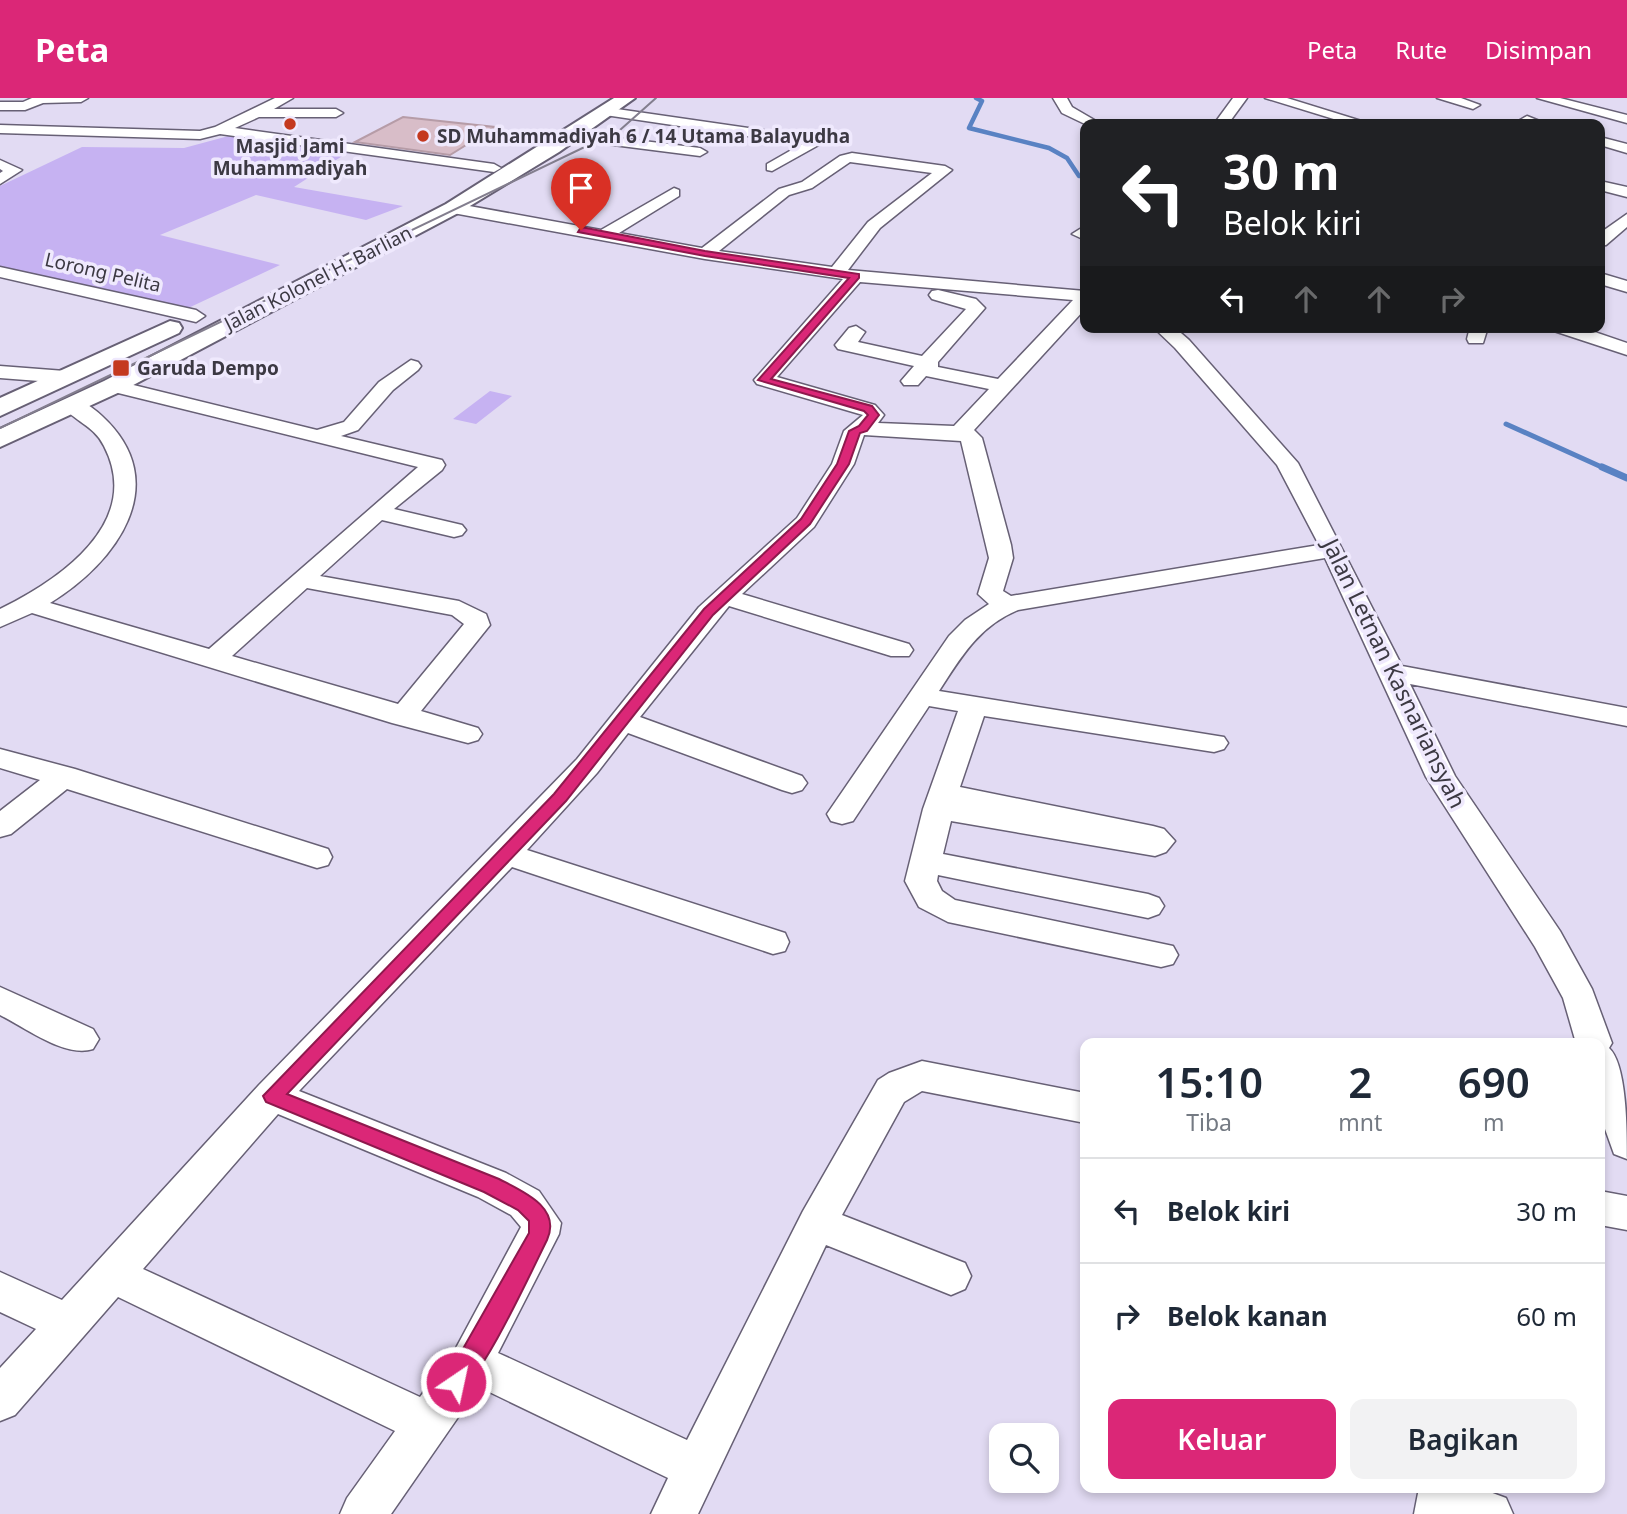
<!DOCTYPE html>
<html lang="id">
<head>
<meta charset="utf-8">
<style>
  body { margin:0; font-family:"Noto Sans",sans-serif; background:#f2f2f3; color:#1f2937; height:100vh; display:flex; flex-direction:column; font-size:26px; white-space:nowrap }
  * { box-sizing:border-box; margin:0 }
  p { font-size:23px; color:#747a83 }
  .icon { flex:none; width:38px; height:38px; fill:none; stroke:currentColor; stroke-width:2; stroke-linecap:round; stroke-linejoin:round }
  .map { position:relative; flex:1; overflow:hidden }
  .panel { position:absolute; left:1080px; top:940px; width:525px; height:455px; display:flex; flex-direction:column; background:#fff; border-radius:14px; box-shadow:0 4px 10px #0003 }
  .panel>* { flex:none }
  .banner { position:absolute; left:1080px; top:21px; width:525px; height:214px; border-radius:14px; box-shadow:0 4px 10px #0003; background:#202124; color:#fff; overflow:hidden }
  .tools { position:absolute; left:989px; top:1325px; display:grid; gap:14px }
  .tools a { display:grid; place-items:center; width:70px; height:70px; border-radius:14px; background:#fff; box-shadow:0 4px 10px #0003; font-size:35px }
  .pin { position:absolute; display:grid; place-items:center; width:60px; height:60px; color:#fff; margin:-72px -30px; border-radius:50% 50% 50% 0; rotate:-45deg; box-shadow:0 0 7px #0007 }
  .pin .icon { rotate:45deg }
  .me { position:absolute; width:77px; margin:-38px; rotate:34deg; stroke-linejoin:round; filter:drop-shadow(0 0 5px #0008) }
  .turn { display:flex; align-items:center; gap:24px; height:147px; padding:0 28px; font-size:32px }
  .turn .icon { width:91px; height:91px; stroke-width:2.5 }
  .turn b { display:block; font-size:49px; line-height:60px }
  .lanes { display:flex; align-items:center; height:66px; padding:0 28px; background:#0003; justify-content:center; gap:35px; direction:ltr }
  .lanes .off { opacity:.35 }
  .eta { display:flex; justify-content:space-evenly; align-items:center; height:119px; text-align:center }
  .eta b { font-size:42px; font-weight:600; line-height:49px }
  .cta { display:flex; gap:14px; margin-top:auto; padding:14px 28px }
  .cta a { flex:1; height:80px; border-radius:14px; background:#db2777; color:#fff; font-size:28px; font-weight:600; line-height:80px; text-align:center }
  .cta a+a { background:#f2f2f3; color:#1f2937 }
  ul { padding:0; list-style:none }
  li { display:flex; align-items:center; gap:21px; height:105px; padding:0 28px; border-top:2px solid #e0e1e3 }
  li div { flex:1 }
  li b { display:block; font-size:26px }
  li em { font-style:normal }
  header { display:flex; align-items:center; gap:42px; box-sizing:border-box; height:98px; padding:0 35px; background:#db2777; color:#fff }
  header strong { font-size:33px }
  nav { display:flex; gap:38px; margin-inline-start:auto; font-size:24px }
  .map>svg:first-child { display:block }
  .green { fill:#c6b2f2 }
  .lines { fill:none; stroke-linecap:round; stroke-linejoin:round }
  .stream-far2 { stroke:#5982c3; stroke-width:4.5 }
  .stream-far1 { stroke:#5982c3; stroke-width:5 }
  .stream { stroke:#5982c3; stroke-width:7 }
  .building { fill:#d8bdc8; stroke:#b69ca7; stroke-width:2 }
  .minor-casing { stroke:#676075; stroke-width:3 }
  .trunk-casing { stroke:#676075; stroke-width:4 }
  .minor { fill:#fff; fill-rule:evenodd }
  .trunk { fill:#fff; fill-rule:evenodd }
  .tram { stroke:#837e8e; stroke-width:2 }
  .route { fill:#db2777; stroke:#8e194d; stroke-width:2 }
  .poi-dot { fill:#c4391f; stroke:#efe9fd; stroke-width:2.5 }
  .labels { text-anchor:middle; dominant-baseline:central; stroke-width:7; stroke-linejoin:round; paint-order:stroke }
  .far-poi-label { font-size:19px; font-weight:bold; fill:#3c3943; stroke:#efe9fd; text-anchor:start }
  .far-street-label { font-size:19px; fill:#3c3943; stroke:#efe9fd }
  .street-label { font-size:23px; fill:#3c3943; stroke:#efe9fd }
</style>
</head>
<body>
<header>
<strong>Peta</strong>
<nav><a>Peta</a><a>Rute</a><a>Disimpan</a></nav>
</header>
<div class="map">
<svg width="1627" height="1416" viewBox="0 0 1627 1416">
  <rect width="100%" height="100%" fill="#e2dbf3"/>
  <path class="green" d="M236,36L347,55L294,89L403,108L366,122L256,97L160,137L280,167L184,212L0,168V88L82,49L184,50Z
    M490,293L512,298L476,326L453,321Z"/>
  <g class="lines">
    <path class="stream-far2" d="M976,0L982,3L969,30L1049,50L1067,60L1079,78H1085"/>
    <path class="stream-far1" d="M1506,326L1606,371"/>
    <path class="stream" d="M1602,369L1627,380"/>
  </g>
  <path class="building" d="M403,19L495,29L450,57L355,44Z"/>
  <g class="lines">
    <g class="minor-casing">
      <path id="minor" d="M32,0H88L81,4L43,5L25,12H0V4H23Z
        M275,0H293L274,11H336L343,15L336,19H259L235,30L494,66L501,70L494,74L220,36L200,41L0,35V27L200,33L215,29Z
        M1053,0H1067L1072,9L1096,23L1085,26L1062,15Z
        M1233,0H1247L1228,26H1214Z
        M1265,0H1287L1371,26H1350Z
        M1437,0H1461L1480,7L1473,11Z
        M1537,0H1560L1627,17V25Z
        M610,10L817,40L824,44L772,73L767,72V66L802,46L605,17V11Z
        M1527,18L1547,26L1522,25L1520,22Z
        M571,34L700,50L707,54L700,58L566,41V35Z
        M1600,39L1627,46V55L1600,47Z
        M852,55L945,68L952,72L880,130L848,172L1085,193V211L974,332L982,340L1011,447L1013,460L1003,493L1011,498L1319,447L1277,367L1175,250L1153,229H1174L1189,242L1298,365L1402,568L1627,610V628L1410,586L1455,678L1560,833L1592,891L1612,945L1609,950C1627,966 1627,1034 1627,1061L1614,1056L1600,1017V945H1576L1563,900L1535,849L1426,679L1325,460L1018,512C979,528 961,559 939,593L1224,639L1228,645L1224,651L1214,654L984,618L960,689L1153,728L1164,731L1175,743L1166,754L1155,758L951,723L943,756L1148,796L1159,800L1164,808L1159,816L1148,820L938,777L937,783L942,793L955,802L1173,848L1178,857L1173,866L1161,869L948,824L919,809L905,783L923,711L958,613L929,608L853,723L842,726L831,723L827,716L949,538L965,522L989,506L978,496L989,460L961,343L864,337L854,366L814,429L742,496L909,546L913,552L909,558H891L729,508L640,619L802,678L807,685L802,692L792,695L782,692L628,635L597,675L527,752L785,835L789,844L785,853L773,856L512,769L299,993L506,1075L539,1093L561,1125L559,1136L498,1255L687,1342L803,1113L878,982L889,975L922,963L1085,995V1025L922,993L904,1004L842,1117L965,1165L971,1178L965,1191L951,1197L826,1147L698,1416H651L668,1380L479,1289L391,1416H340L347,1400L395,1333L118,1199L15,1317L0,1323V1270L36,1231L0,1214V1174L62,1202L259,987L577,661L699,509L797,420L832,366L844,333L863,317L757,286L754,282L843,181L705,161L453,115L445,110L453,105L601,132L674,90L679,92V98L619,135L702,150L779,91L802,84L840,58ZM850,64L932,75L868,124L832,169L719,153L789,97L812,90ZM860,184L1073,202L998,281L938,269V264L985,210L976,201L938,192L932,193L929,197L932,201L966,211L922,258L858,244L865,234L856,228L849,230L835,247L838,251L914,268L901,283L904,287H918L926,278L989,291L954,328L878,325L884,317L875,307L777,279ZM278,1016L478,1099L511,1117L521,1129L456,1250L420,1299L143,1171Z
        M0,62L22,72L0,86V75L3,73L0,71Z
        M1600,83L1627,89V99L1600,92Z
        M1627,116V129L1606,147L1600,148V135Z
        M1080,131L1085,132V142L1072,136Z
        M0,169L196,212L205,218L196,224L0,179Z
        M1600,175L1627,183V194L1600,186Z
        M1470,229H1488L1483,245H1469L1467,241Z
        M1552,229H1580L1627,245V257L1554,233Z
        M411,262L418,264L421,268L418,272L393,292L358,332L341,338L442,362L445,367L442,372L394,411L462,427L466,432L462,437L454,439L382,422L320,478L459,503L486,516L490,527L421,613L478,630L482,636L478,642L468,645L392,625L32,515L0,529V511C59,482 144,425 104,348C94,327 73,323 62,307L65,303C79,299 92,309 102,318C175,385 116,465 50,505L209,551L418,369L106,292L103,288L106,284L113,282L317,332L344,324L379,284ZM307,490L452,517L464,526L398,606L232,558Z
        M0,268L65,273L75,279L65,285L0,280Z
        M0,651L75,671L328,751L332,759L328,767L317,770L67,691L11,736L0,739V713L40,682L0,670Z
        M0,889L93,931L99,941L93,951C65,960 26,930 0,917Z
        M1600,1093L1627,1098V1132L1600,1127Z
        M1419,1390H1479L1506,1400L1513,1416H1414Z"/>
    </g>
    <g class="trunk-casing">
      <path id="trunk" d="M614,0H635L559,54L460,114L122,293L0,349V331L104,283L446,106Z
        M170,223L179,225L182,230L179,235L0,318V300Z"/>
    </g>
    <use href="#minor" class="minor"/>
    <use href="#trunk" class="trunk"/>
    <path class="tram" d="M0,330L620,32L656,0"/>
  </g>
  <path class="route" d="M581,129L705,153L859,176V180L771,281L872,308L879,317L867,333L860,335L849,366L810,426L713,517L566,703L287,996L499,1081C522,1093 562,1109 547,1142C532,1172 480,1286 456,1296L448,1292L444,1284L529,1135V1123L518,1112L484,1094L266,1004L263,998L554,696L704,511L801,421L837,366L849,333L859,328L868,317L864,313L758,282L849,180L705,158L578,134Z"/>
  <g class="poi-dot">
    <circle cx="290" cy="26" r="7"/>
    <circle cx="423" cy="38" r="7"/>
    <rect x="112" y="261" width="18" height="18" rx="3.5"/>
  </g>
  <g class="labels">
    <g class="far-poi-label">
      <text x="437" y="38">SD Muhammadiyah 6 / 14 Utama Balayudha</text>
      <text x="290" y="48" text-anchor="middle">Masjid Jami<tspan x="290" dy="22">Muhammadiyah</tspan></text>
      <text x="137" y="270">Garuda Dempo</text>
    </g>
    <g class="far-street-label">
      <text transform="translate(103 174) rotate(13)">Lorong Pelita</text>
      <text transform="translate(318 180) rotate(-27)">Jalan Kolonel H. Barlian</text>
    </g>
    <g class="street-label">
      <text transform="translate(1395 575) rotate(64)">Jalan Letnan Kasnariansyah</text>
    </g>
  </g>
</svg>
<div class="tools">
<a><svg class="icon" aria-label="search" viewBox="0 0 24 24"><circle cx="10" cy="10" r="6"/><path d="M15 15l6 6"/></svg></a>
</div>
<div class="pin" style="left:581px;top:132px;background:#d93025"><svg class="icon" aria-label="arrive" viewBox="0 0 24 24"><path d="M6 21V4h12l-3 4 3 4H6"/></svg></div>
<svg class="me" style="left:456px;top:1284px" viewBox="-20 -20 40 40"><circle r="17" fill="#db2777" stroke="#fff" stroke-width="3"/><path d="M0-11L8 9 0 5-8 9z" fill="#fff"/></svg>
<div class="banner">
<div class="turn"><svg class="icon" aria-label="left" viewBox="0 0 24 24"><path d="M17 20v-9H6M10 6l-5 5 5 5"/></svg><div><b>30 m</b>Belok kiri</div></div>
<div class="lanes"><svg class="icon" aria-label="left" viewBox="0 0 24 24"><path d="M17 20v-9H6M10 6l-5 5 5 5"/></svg><svg class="icon off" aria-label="ahead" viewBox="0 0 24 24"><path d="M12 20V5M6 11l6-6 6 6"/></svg><svg class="icon off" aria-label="ahead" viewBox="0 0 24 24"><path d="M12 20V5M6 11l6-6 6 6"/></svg><svg class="icon off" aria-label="right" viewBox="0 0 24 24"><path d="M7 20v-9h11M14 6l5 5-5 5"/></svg></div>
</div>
<section class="panel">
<div class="eta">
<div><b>15:10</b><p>Tiba</p></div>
<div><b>2</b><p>mnt</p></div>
<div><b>690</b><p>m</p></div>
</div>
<ul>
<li><svg class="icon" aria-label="left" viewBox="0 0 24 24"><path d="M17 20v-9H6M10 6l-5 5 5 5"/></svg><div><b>Belok kiri</b></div><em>30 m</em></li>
<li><svg class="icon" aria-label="right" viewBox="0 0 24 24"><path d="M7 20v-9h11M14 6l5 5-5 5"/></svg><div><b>Belok kanan</b></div><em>60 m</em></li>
</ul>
<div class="cta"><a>Keluar</a><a>Bagikan</a></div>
</section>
</div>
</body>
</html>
